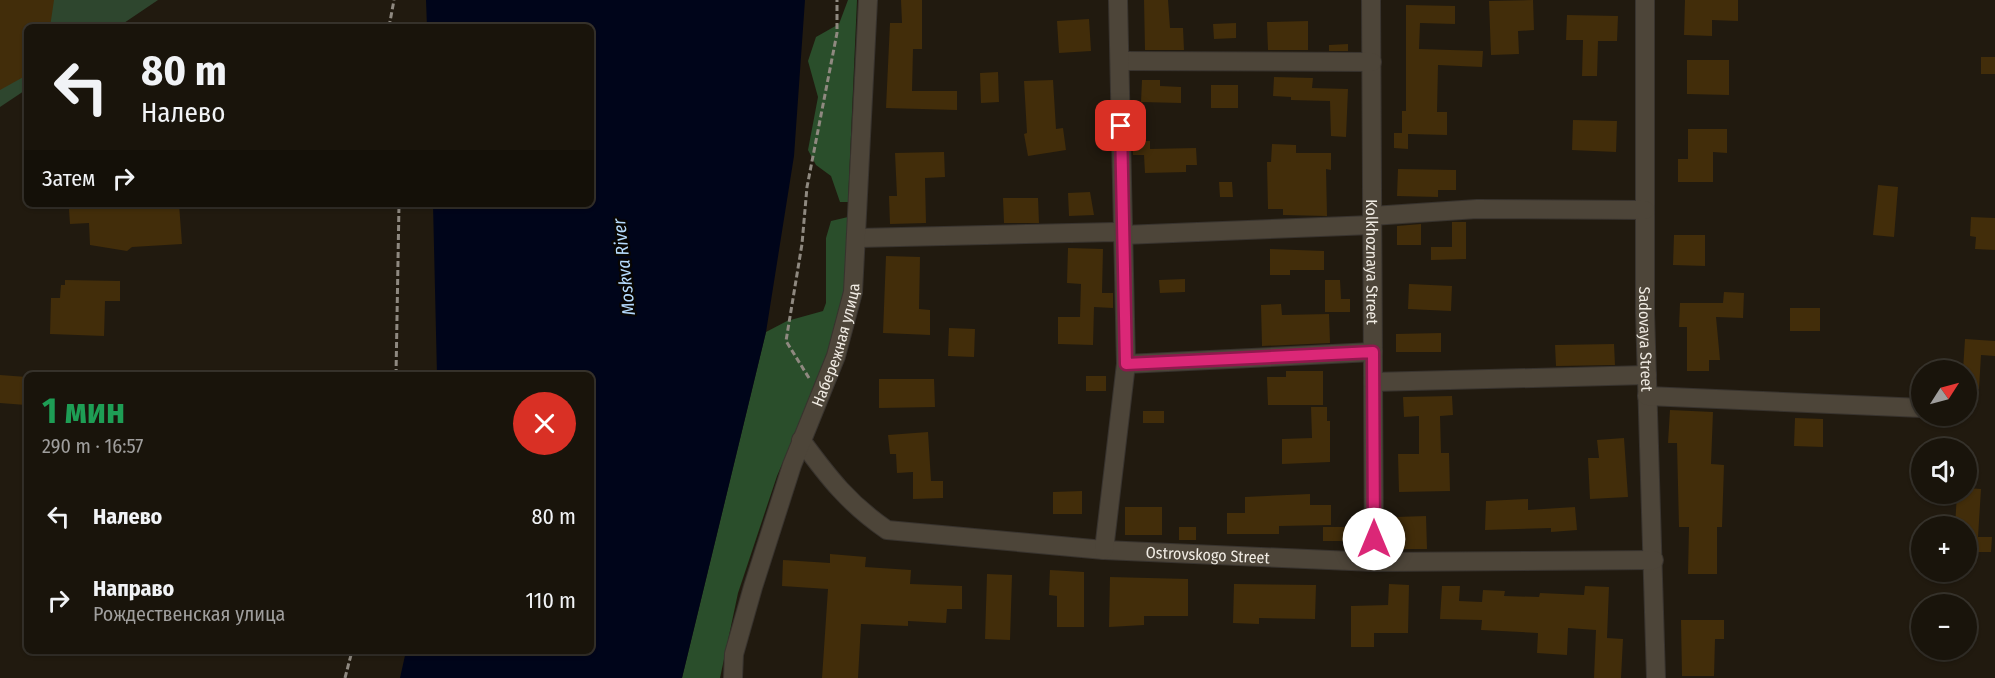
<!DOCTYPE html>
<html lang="ru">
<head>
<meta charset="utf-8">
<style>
  body { margin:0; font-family:"Fira Sans Condensed",sans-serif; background:#262119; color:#f1f3f6; height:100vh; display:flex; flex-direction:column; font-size:22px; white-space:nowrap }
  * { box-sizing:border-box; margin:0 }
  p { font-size:20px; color:#9f9e9d }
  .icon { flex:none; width:33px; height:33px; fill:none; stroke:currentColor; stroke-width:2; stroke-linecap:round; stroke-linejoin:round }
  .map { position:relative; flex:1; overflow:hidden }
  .details { position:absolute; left:24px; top:372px; width:570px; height:282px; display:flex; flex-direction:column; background:#19140b; border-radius:9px; box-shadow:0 2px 4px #0004,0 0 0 2px #37332c }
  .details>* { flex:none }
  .hud { position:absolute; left:24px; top:24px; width:570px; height:183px; border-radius:9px; box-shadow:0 2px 4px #0004,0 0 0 2px #37332c; background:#19140b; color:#f1f3f6; overflow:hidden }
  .needle { width:39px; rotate:54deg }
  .tools { position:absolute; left:1911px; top:360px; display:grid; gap:12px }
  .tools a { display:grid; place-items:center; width:66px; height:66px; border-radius:50%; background:#19140b; box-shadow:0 2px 4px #0004,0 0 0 2px #37332c; font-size:30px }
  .pin { position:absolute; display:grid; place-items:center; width:51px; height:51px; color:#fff; margin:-26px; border-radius:12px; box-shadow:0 3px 9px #0006 }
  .me { position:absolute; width:66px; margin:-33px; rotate:0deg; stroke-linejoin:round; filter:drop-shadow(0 0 4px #0008) }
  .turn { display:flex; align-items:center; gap:21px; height:126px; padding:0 18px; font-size:27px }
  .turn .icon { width:78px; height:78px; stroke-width:2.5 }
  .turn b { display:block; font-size:42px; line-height:51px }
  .then { display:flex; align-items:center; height:57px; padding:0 18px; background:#0003; gap:12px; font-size:22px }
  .round { display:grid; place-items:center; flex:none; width:63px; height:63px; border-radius:32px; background:#262119 }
  .headline { display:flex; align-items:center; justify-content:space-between; height:102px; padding:0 18px }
  h1 { font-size:36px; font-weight:700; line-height:45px; color:#1e9e55 }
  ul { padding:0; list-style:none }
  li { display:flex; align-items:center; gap:18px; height:84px; padding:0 18px }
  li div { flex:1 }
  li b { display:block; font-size:22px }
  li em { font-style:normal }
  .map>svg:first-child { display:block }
  .green { fill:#2e462e }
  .forest { fill:#2a4e2b }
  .water { fill:#00051a }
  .building { fill:#422d0a }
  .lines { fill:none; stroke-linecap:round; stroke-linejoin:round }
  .minor-casing { stroke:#38332e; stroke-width:20 }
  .path { stroke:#8f8980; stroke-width:3; stroke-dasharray:6 3; stroke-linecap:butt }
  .minor { stroke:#4d4539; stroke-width:18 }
  .route-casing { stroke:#8e194d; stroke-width:15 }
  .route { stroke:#db2777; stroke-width:10 }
  .labels { text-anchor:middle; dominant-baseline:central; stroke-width:4.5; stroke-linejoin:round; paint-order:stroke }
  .street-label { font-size:16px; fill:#f0ebe3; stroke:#080603 }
  .water-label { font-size:18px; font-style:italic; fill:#b6dbfd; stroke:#080603 }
</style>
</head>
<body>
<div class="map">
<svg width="1995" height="678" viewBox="0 0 1995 678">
  <rect width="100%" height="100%" fill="#211a0f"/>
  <path class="green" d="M0,0H158L118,27H27V89L0,107Z"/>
  <path class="forest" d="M848,0H857L848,202H840L831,176L816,165L808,150L818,97L808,61L816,37L839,24Z
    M848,217L844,301L829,353L777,476L738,593L720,678H682L766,332L787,321L823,311L826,303V238L831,221Z"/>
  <path class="water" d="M426,0H805L794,156L766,332L682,678H400L406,651H591V375H437L433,204H591V27H427Z"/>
  <path class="building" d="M0,0H54L50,27H27V75L0,90Z
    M901,0H922V49H913L912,91H957V110L886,108L890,23H902Z
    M1144,0H1168L1170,28H1183L1184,50H1145Z
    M1533,0L1534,30L1518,31L1519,54L1491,55L1489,1Z
    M1685,0H1738V21L1712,20V36L1684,35Z
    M1406,5L1455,6V24L1420,23L1419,49L1483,51L1482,67L1438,65L1437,112H1447V135L1408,134V149L1394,148V133H1402V111H1406Z
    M1567,15L1618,16L1617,41H1598L1597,76H1582L1583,40H1566Z
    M1089,19L1091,51L1059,53L1057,21Z
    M1308,21V50H1268L1267,22Z
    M1236,23V38L1214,39L1213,24Z
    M1348,44V51H1329V45Z
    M1981,57H1995V74H1981Z
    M1687,60H1729V95L1687,94Z
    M998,72L999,102L981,103L980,73Z
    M1274,77L1313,78L1312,88L1348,89L1346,137L1331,136L1330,101L1291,100V97L1273,96Z
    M1053,80L1056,129L1063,128L1066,150L1028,156L1024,134L1027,133L1024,81Z
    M1142,80H1160V86L1181,87V103L1141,102Z
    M1211,85H1238V108H1211Z
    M1573,120L1617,121L1616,152L1572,150Z
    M1688,129H1727V153L1713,152V182H1678V159H1688Z
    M1132,141H1150V149L1196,148L1197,165H1186V172L1145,173L1144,155H1133Z
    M1272,144L1296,145V153H1331V170L1326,169L1327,216L1283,215V209H1268L1267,162H1271Z
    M944,152L945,177L925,178L926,223L890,224L889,196H897L895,153Z
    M1398,169L1456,170V190H1438V197L1397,196Z
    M1219,182H1232L1233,197H1220Z
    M1878,185L1898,187L1894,237L1873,235Z
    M1090,192L1094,215L1069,216L1068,193Z
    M1003,198H1038L1039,223H1004Z
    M75,204H179L182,244L132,247L127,251L90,245L89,223L70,224L69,209H75Z
    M1971,217L1995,218V250L1975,249L1976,237L1970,236Z
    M1452,222H1466V259L1431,260V247H1452Z
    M1421,224V245H1397V226Z
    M1674,235H1705V266L1673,265Z
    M1068,248L1103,249L1102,293H1113V308L1094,307L1093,345L1058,344V317H1080L1081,284L1067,283Z
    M1270,249L1324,251V270H1290V275H1270Z
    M886,256L920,257L919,309L930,310V335L883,333Z
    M1185,279V292L1160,293L1159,280Z
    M65,280L120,281V301H105L104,336L50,334L51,298H60L61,285H65Z
    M1325,280H1340L1341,299H1350V312H1325Z
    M1409,284L1452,286L1451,311L1408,309Z
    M1724,292L1744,293L1743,318L1716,317L1720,360H1709V371H1687V327H1679L1680,303H1723Z
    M1281,304L1282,315L1329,314L1330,343L1262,346L1261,305Z
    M1790,308H1820V331H1790Z
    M949,328L975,329L974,357L948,356Z
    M1441,333V352H1396V334Z
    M1965,339L1995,341V356L1981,355L1979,389L1966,388V370H1963Z
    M1614,344L1615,365L1556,366L1555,345Z
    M1286,371H1323V405H1268L1267,377H1286Z
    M0,375L27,377L26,405L0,403Z
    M1086,376H1106V391H1086Z
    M879,379H934L935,407L879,408Z
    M1452,396L1453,415L1440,416L1441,453H1449L1450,491L1399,492L1398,454H1419V416L1404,417L1403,397Z
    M1311,407H1327V421H1330V462L1282,464V439L1312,438Z
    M1670,410L1713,412L1711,464L1724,465L1722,527H1717V574H1688L1689,527H1679L1677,443H1668Z
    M1143,411H1164V423H1143Z
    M1795,418L1823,419V447L1794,446Z
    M928,432L931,481H943V498L913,499V472L897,473L896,454H890L888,435Z
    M1624,438L1628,497L1590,499L1588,458H1599L1597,440Z
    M1966,488L1981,489L1978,537H1992L1991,552H1977L1976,564L1966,563V526H1955L1957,494H1966Z
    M1082,491V514H1053V492Z
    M1310,494V505H1331V525L1279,526V534H1227V513H1245V497Z
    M1528,499V510L1575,507L1577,530L1551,532V528L1485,530L1486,501Z
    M1125,507H1162V535H1125Z
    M1426,516L1427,549H1397L1396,517Z
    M1179,527H1196V540H1179Z
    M1323,527H1347V541H1323Z
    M830,554L866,557L865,567L911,570L910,584L962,586V609H947L946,623L908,621V626L861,624L858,678H822L828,589L782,586L783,560L830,563Z
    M1050,570L1084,572V627H1057V596L1049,595Z
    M987,574L1012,575L1010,640L985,639Z
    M1110,577L1188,579V616H1144V625L1109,627Z
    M1234,584L1316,585L1315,619L1259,618V624L1233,623Z
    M1389,584L1409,585L1408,633H1374V647H1351V606L1388,605Z
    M1442,586H1460L1459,601L1482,602L1483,590L1505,591L1504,596L1539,597L1540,593L1584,595L1585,586L1609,587L1607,638L1623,639L1621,678H1594L1596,630L1568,628L1567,655L1537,653L1538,633L1481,630L1482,620L1440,619Z
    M1681,620H1724V639H1715L1714,676H1682Z"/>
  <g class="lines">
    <g class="minor-casing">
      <g id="minor">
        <path id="s1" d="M1371,0L1374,562"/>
        <path id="s2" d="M1645,0V313L1656,678"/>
        <path d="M1120,61L1372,62"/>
        <path d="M1372,216L1477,209L1645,210"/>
        <path d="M858,238L1115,232L1123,235L1372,225"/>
        <path d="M1126,364L1373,352"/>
        <path d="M1373,382L1647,375"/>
        <path d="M1647,396L1922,408"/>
        <path id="s3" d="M801,440C828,477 849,504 887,530L1104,550L1374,562L1654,560"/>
        <path d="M1104,550L1126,364L1118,0"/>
        <path id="s4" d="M733,678L734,654L753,587L792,465L836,356L853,292L868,0"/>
      </g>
    </g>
    <path class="path" d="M389,27L394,0
      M396,375L399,204
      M809,378L786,341L802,244L807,187L837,33V0
      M345,678L352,651"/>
    <use href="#minor" class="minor"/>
  </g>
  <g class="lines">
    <g class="route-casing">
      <path id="route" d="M1121,126L1126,364L1373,352L1374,539"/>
    </g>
    <use href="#route" class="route"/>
  </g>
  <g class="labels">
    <g class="street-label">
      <text stroke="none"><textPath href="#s1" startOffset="262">Kolkhoznaya Street</textPath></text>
      <text stroke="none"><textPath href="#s2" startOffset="339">Sadovaya Street</textPath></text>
      <text stroke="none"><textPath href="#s4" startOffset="350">Набережная улица</textPath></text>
      <text stroke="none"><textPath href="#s3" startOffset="447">Ostrovskogo Street</textPath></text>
    </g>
    <g class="water-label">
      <text transform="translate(624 267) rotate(-96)">Moskva River</text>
    </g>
  </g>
</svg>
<div class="tools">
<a><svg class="needle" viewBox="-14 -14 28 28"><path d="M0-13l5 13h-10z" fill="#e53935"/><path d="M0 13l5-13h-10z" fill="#9f9e9d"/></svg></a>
<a><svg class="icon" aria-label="sound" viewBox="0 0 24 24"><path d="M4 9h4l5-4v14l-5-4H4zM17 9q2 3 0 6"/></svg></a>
<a>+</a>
<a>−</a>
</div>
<div class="pin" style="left:1121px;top:126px;background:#d93025"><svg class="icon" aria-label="arrive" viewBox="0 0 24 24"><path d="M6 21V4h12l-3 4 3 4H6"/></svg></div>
<svg class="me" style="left:1374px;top:539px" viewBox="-20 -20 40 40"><circle r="19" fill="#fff"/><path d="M0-13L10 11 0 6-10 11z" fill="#db2777"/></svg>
<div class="hud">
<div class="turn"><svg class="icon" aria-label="left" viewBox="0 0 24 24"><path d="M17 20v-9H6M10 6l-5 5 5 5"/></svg><div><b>80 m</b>Налево</div></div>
<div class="then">Затем<svg class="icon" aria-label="right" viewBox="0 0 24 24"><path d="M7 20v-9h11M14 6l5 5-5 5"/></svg></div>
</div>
<section class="details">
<div class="headline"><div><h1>1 мин</h1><p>290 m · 16:57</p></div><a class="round" style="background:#d93025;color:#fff"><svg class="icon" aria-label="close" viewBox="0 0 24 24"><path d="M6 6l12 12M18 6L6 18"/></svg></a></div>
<ul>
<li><svg class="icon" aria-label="left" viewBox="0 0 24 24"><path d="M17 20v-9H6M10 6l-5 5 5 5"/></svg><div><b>Налево</b></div><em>80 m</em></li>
<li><svg class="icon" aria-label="right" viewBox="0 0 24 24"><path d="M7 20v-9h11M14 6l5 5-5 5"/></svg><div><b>Направо</b><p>Рождественская улица</p></div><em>110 m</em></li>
</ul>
</section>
</div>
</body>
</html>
